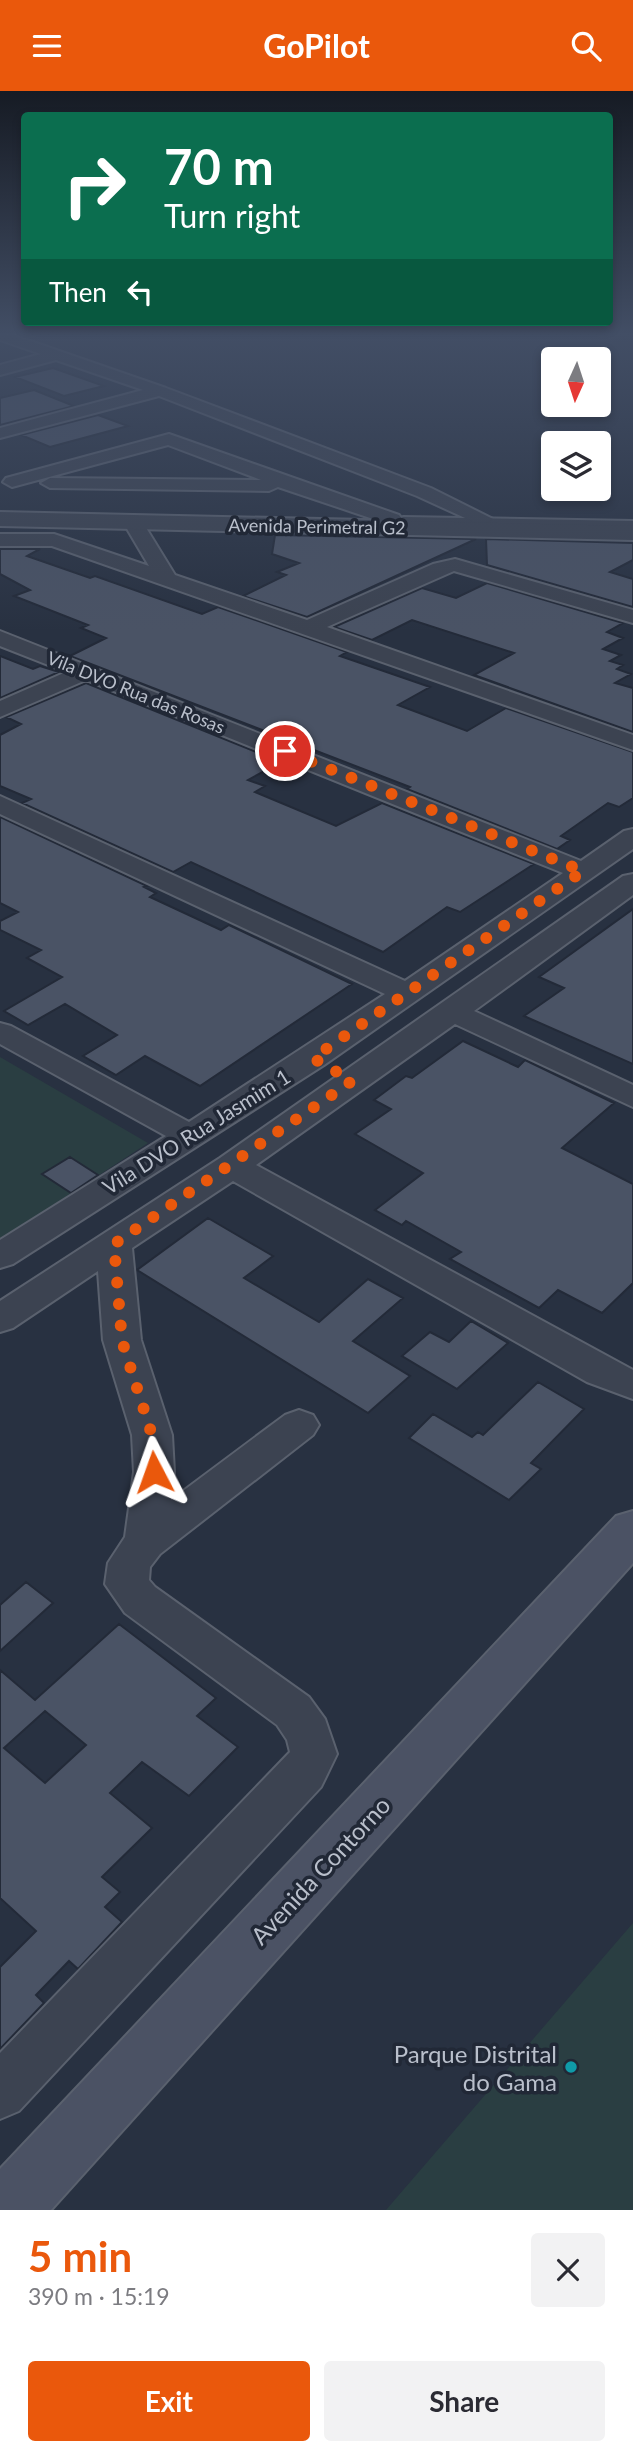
<!DOCTYPE html>
<html lang="en">
<head>
<meta charset="utf-8">
<style>
  body { margin:0; font-family:Lato,sans-serif; background:#f2f2f3; color:#2b2b33; height:100vh; display:flex; flex-direction:column; font-size:26px; white-space:nowrap }
  * { box-sizing:border-box; margin:0 }
  p { font-size:23px; color:#7c7c81 }
  .icon { flex:none; width:38px; height:38px; fill:none; stroke:currentColor; stroke-width:2; stroke-linecap:round; stroke-linejoin:round }
  .map { position:relative; height:2119px; overflow:hidden }
  .sheet { display:flex; flex-direction:column; background:#fff; flex:1 }
  .sheet>* { flex:none }
  .top-card { position:absolute; left:21px; top:21px; width:592px; height:214px; border-radius:7px; box-shadow:0 4px 10px #0003; background:#0b6e4f; color:#fff; overflow:hidden }
  .needle { width:46px; rotate:183deg }
  .buttons { position:absolute; left:541px; top:256px; display:grid; gap:14px }
  .buttons a { display:grid; place-items:center; width:70px; height:70px; border-radius:7px; background:#fff; box-shadow:0 4px 10px #0003; font-size:35px }
  .pin { position:absolute; display:grid; place-items:center; width:60px; height:60px; color:#fff; margin:-30px; border:4px solid #fff; border-radius:50%; box-shadow:0 2px 7px #0007 }
  .me { position:absolute; width:77px; margin:-38px; rotate:356deg; stroke-linejoin:round; filter:drop-shadow(0 0 5px #0008) }
  .turn { display:flex; align-items:center; gap:24px; height:147px; padding:0 28px; font-size:32px }
  .turn .icon { width:91px; height:91px; stroke-width:2.5 }
  .turn b { display:block; font-size:49px; line-height:60px }
  .then { display:flex; align-items:center; height:66px; padding:0 28px; background:#0003; gap:14px; font-size:26px }
  .round { display:grid; place-items:center; flex:none; width:74px; height:74px; border-radius:7px; background:#f2f2f3 }
  .overview { display:flex; align-items:center; justify-content:space-between; height:119px; padding:0 28px }
  h1 { font-size:42px; font-weight:700; line-height:52px; color:#ea580c }
  .primary-button { display:flex; gap:14px; margin-top:auto; padding:14px 28px }
  .primary-button a { flex:1; height:80px; border-radius:7px; background:#ea580c; color:#fff; font-size:28px; font-weight:700; line-height:80px; text-align:center }
  .primary-button a+a { background:#f2f2f3; color:#2b2b33 }
  header { display:flex; justify-content:space-between; align-items:center; height:91px; padding:0 28px; background:#ea580c; color:#fff; font-size:32px; font-weight:700 }
  .map>svg:first-child { display:block }
  .green { fill:#2a3e42 }
  .building { fill:#4a5365; stroke:#232a38; stroke-width:2; fill-rule:evenodd }
  .lines { fill:none; stroke-linecap:round; stroke-linejoin:round }
  .pedestrian-casing { stroke:#5a616e; stroke-width:4 }
  .minor-casing { stroke:#5a616e; stroke-width:4 }
  .tertiary-casing { stroke:#5a616e; stroke-width:4 }
  .secondary-casing { stroke:#5a616e; stroke-width:4 }
  .pedestrian { fill:#3c4351; fill-rule:evenodd }
  .minor { fill:#3c4351; fill-rule:evenodd }
  .tertiary { fill:#3c4351; fill-rule:evenodd }
  .secondary { fill:#4b5264; fill-rule:evenodd }
  .route { stroke:#ea580c; stroke-width:12; stroke-dasharray:0 21.6 }
  .culture-dot { fill:#0f9aa8; stroke:#212836; stroke-width:2.5 }
  .labels { text-anchor:middle; dominant-baseline:central; stroke-width:7; stroke-linejoin:round; paint-order:stroke }
  .far-street-label { font-size:18px; fill:#b9bfcb; stroke:#212836 }
  .street-label { font-size:21px; fill:#b9bfcb; stroke:#212836 }
  .near-street-label { font-size:24px; fill:#b9bfcb; stroke:#212836 }
  .near-poi-label { font-size:24px; fill:#b9bfcb; stroke:#212836; text-anchor:end }
</style>
</head>
<body>
<header><svg class="icon" aria-label="menu" viewBox="0 0 24 24"><path d="M4 6h16M4 12h16M4 18h16"/></svg>GoPilot<svg class="icon" aria-label="search" viewBox="0 0 24 24"><circle cx="10" cy="10" r="6"/><path d="M15 15l6 6"/></svg></header>
<div class="map">
<svg width="633" height="2119" viewBox="0 0 633 2119">
  <rect width="100%" height="100%" fill="#283141"/>
  <path class="green" d="M0,966L148,1052L0,1149Z
    M633,1832V2119H386Z"/>
  <path class="building" d="M53,277L104,295L64,305L15,286Z
    M34,299L74,315L0,334V307Z
    M98,324L128,335L50,356L21,344Z
    M275,444L476,448L307,526L243,505L286,484L277,481L299,472L272,463Z
    M486,448L633,452V469L610,481L633,488V516L487,474Z
    M0,458H40L27,465L90,487L95,485L202,523L218,516L347,561L340,565L430,596L398,614L467,640L506,617L633,661V707L619,716L608,712L561,745L570,749L557,758L407,698L410,696L70,565L106,547L81,537L88,534L14,505L30,499L0,483Z
    M487,492L623,532L607,541L623,547L603,558L621,564L610,570L623,574L617,578L631,583L615,592L633,597V641L474,584L514,562L412,529L372,549L334,536L422,497L456,507Z
    M0,565L33,578L40,575L59,581L0,607Z
    M86,592L281,671L248,689L265,695L255,701L336,735L382,712L534,773L460,821L447,816L383,861L191,771L173,781L22,712L31,708L0,695V644L21,633L6,626Z
    M0,726L147,795L144,796L156,802L150,806L221,839L229,834L352,893L200,995L145,965L116,984L83,965L117,944L65,913L28,934L4,920L62,886L27,867L41,859L0,839V830L18,821L0,812Z
    M633,818V973L524,925L564,897L539,886Z
    M463,950L518,976L525,969L614,1012L562,1057L633,1093V1192L602,1222L558,1199L539,1217L450,1168L461,1161L406,1130L402,1134L375,1119L423,1082L355,1043L391,1018L374,1009L406,985L412,987Z
    M70,1066L98,1084L71,1102L42,1083Z
    M208,1127L273,1165L244,1187L319,1231L368,1188L403,1207L353,1250L410,1285L368,1322L137,1179Z
    M471,1230L508,1252L457,1298L402,1265L430,1241L449,1251Z
    M538,1291L584,1318L531,1372L541,1378L509,1409L409,1347L433,1323L472,1346L478,1341L483,1344Z
    M26,1491L53,1512L0,1560V1514Z
    M119,1533L216,1607L197,1625L238,1656L189,1705L142,1671L110,1702L152,1737L102,1786L120,1801L105,1816L122,1831L78,1878L69,1870L36,1904L44,1912L0,1958V1876L36,1840L0,1807V1579L35,1609ZM45,1620L86,1654L45,1692L4,1657Z"/>
  <g class="lines">
    <g class="pedestrian-casing">
      <path id="pedestrian" d="M403,426L633,430V438L398,433L396,430Z"/>
    </g>
    <g class="minor-casing">
      <path id="minor" d="M0,244H13L166,297L431,397L493,428L483,434L476,432L417,405L159,305L0,347V337L143,299L56,269L0,284V274L41,263L0,249Z
        M169,343L399,424L402,428L392,434L385,432L278,396L269,400L50,397L41,392L50,387L261,389L168,354L12,396L3,391L6,387Z
        M133,425L140,427L175,484L307,529L433,473L455,468L633,519V532L454,480L327,536L633,644V659L52,455H0V443H54L149,475L123,431Z
        M0,540L581,770L624,740L633,738V758L324,974L13,1173L0,1177V1149L166,1045L0,953V932L11,935L189,1031L385,903L0,723V705L405,890L563,782L86,589L0,626V610L66,581L0,555Z
        M633,783V804L474,920L633,994V1016L455,933L256,1074L633,1279V1308L587,1291L233,1090L132,1157L141,1249L172,1344L174,1381L171,1409L285,1324L299,1319L313,1324L319,1334L313,1344L160,1463L150,1476L149,1489L155,1496L309,1606L325,1628L337,1663L321,1696L19,2020L0,2028V1962L290,1661L287,1649L277,1634L125,1522L105,1493L108,1472L125,1446L134,1381L132,1344L103,1249L98,1180L13,1237L0,1241V1210L220,1067L623,785Z"/>
    </g>
    <g class="tertiary-casing">
      <path id="tertiary" d="M0,421L633,435V449L0,435Z"/>
    </g>
    <g class="secondary-casing">
      <path id="secondary" d="M633,1420V1472L51,2119H0V2078L616,1425Z"/>
    </g>
    <use href="#pedestrian" class="pedestrian"/>
    <use href="#minor" class="minor"/>
    <use href="#tertiary" class="tertiary"/>
    <use href="#secondary" class="secondary"/>
  </g>
  <linearGradient id="sky" x2="0" y2="1"><stop stop-color="#161b24"/><stop offset="0.45" stop-color="#424e65"/><stop offset="1" stop-color="#424e65" stop-opacity="0"/></linearGradient>
  <rect width="633" height="540" fill="url(#sky)"/>
  <g class="lines">
    <path class="route" d="M154,1381L152,1344L122,1250L114,1153L352,990L313,967L583,780L285,660"/>
  </g>
  <circle class="culture-dot" cx="571" cy="1976" r="7"/>
  <g class="labels">
    <g class="far-street-label">
      <text transform="translate(317 435) rotate(1)">Avenida Perimetral G2</text>
      <text transform="translate(136 601) rotate(22)">Vila DVO Rua das Rosas</text>
    </g>
    <g class="street-label">
      <text transform="translate(196 1040) rotate(-32)">Vila DVO Rua Jasmim 1</text>
    </g>
    <g class="near-street-label">
      <text transform="translate(320 1779) rotate(-47)">Avenida Contorno</text>
    </g>
    <g class="near-poi-label">
      <text x="557" y="1962">Parque Distrital<tspan x="557" dy="28">do Gama</tspan></text>
    </g>
  </g>
</svg>
<div class="buttons">
<a><svg class="needle" viewBox="-14 -14 28 28"><path d="M0-13l5 13h-10z" fill="#e53935"/><path d="M0 13l5-13h-10z" fill="#7c7c81"/></svg></a>
<a><svg class="icon" aria-label="layers" viewBox="0 0 24 24"><path d="M12 4l9 5-9 5-9-5zM3 14l9 5 9-5"/></svg></a>
</div>
<div class="pin" style="left:285px;top:660px;background:#d93025"><svg class="icon" aria-label="arrive" viewBox="0 0 24 24"><path d="M6 21V4h12l-3 4 3 4H6"/></svg></div>
<svg class="me" style="left:154px;top:1381px" viewBox="-20 -20 40 40"><path d="M0-17L14 15 0 8-14 15z" fill="#ea580c" stroke="#fff" stroke-width="4"/></svg>
<div class="top-card">
<div class="turn"><svg class="icon" aria-label="right" viewBox="0 0 24 24"><path d="M7 20v-9h11M14 6l5 5-5 5"/></svg><div><b>70 m</b>Turn right</div></div>
<div class="then">Then<svg class="icon" aria-label="left" viewBox="0 0 24 24"><path d="M17 20v-9H6M10 6l-5 5 5 5"/></svg></div>
</div>
</div>
<section class="sheet">
<div class="overview"><div><h1>5 min</h1><p>390 m · 15:19</p></div><a class="round"><svg class="icon" aria-label="close" viewBox="0 0 24 24"><path d="M6 6l12 12M18 6L6 18"/></svg></a></div>
<div class="primary-button"><a>Exit</a><a>Share</a></div>
</section>
</body>
</html>
